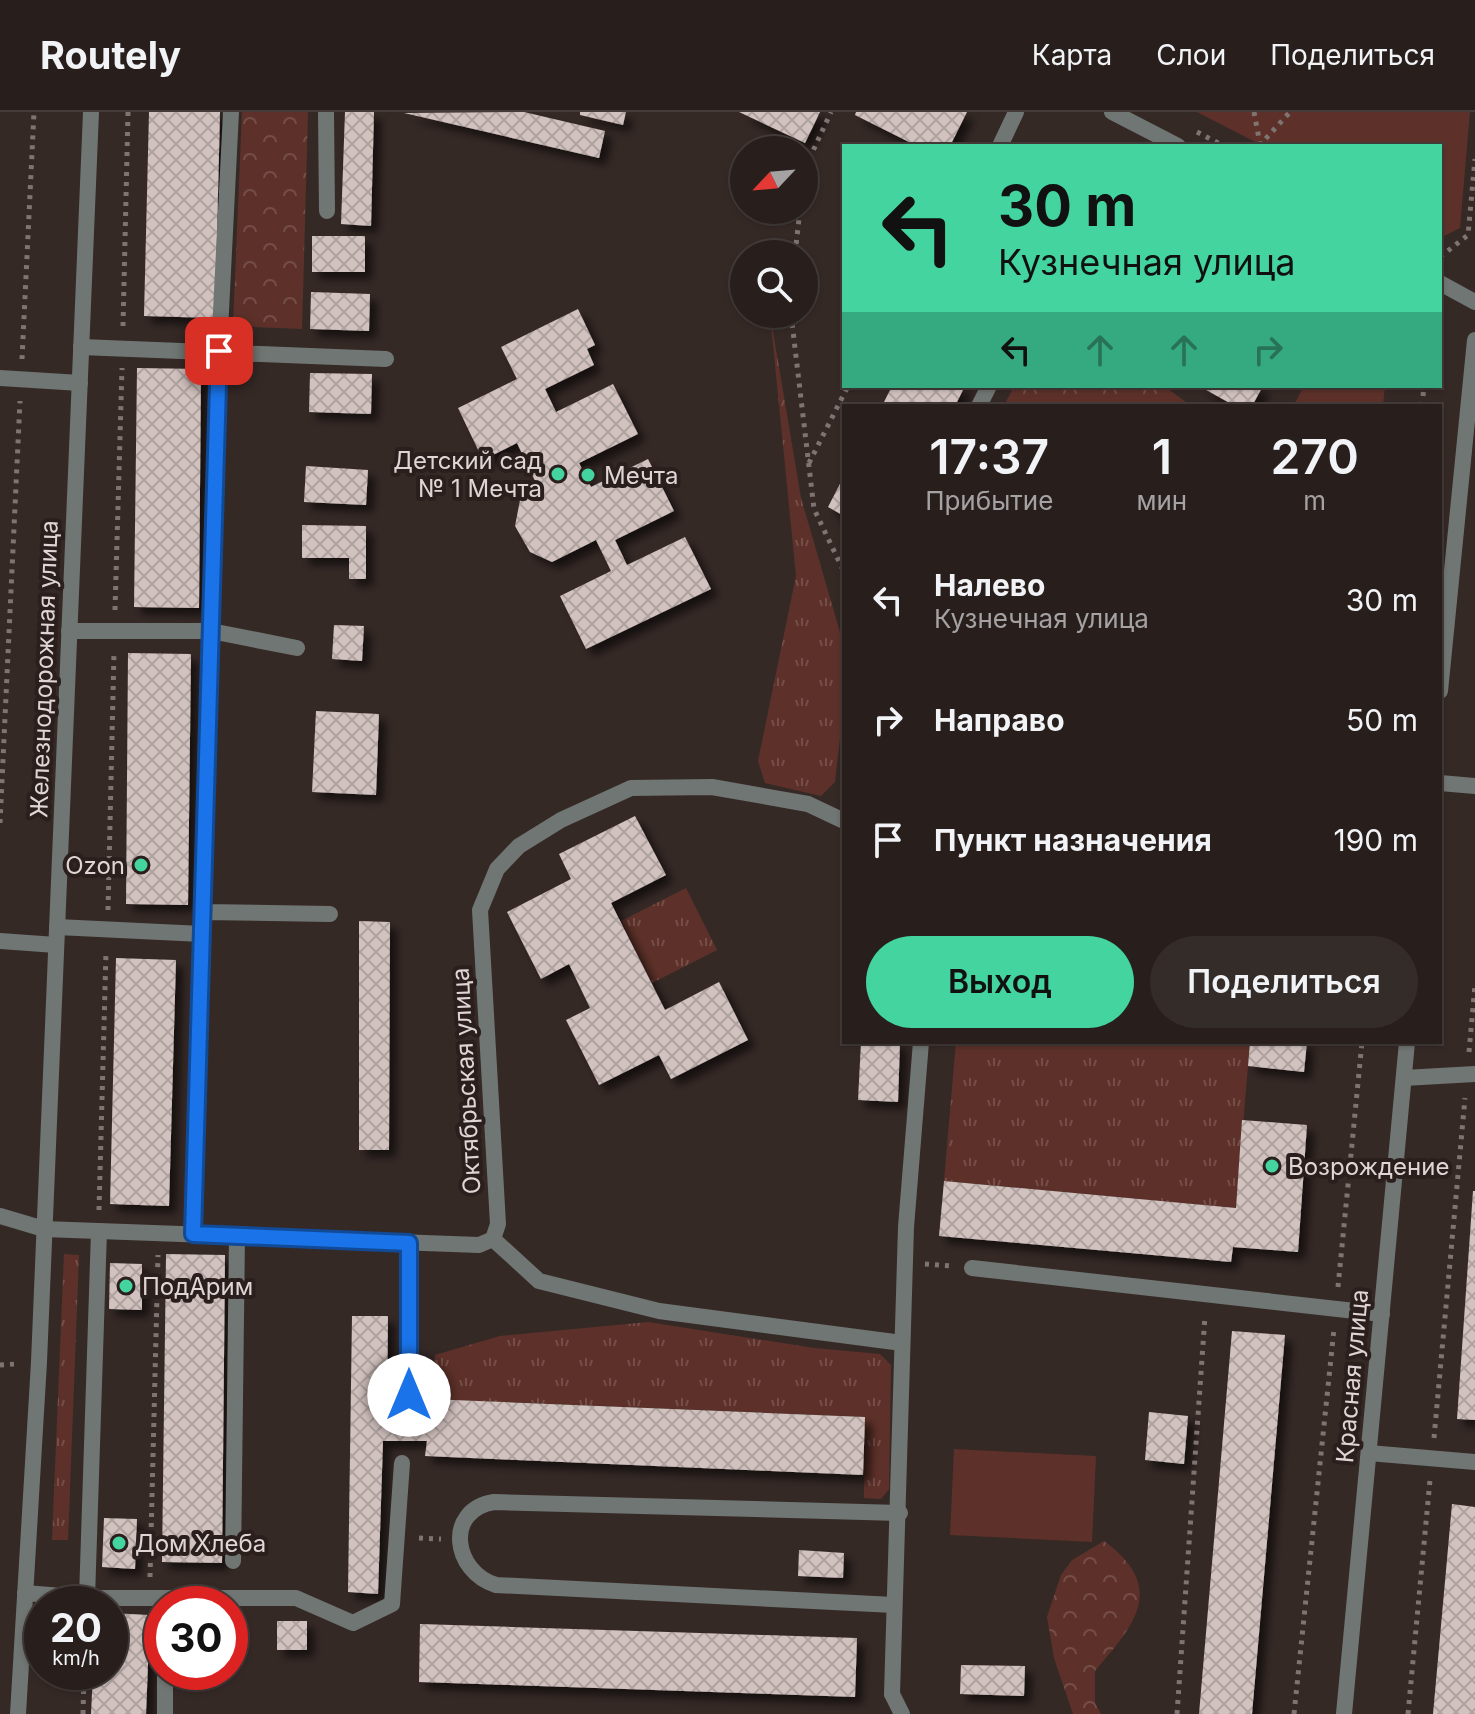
<!DOCTYPE html>
<html lang="ru">
<head>
<meta charset="utf-8">
<style>
  body { margin:0; font-family:Inter,sans-serif; background:#342c29; color:#f1f3f6; height:100vh; display:flex; flex-direction:column; font-size:30px; white-space:nowrap }
  * { box-sizing:border-box; margin:0 }
  p { font-size:26px; color:#a5a2a3 }
  .icon { flex:none; width:44px; height:44px; fill:none; stroke:currentColor; stroke-width:2; stroke-linecap:round; stroke-linejoin:round }
  .map { position:relative; flex:1; overflow:hidden }
  .side { position:absolute; left:842px; top:292px; width:600px; height:640px; display:flex; flex-direction:column; background:#281f1c; border-radius:0px; box-shadow:0 2px 6px #0004,0 0 0 2px #443d3b }
  .side>* { flex:none }
  .top-card { position:absolute; left:842px; top:32px; width:600px; height:244px; border-radius:0px; box-shadow:0 2px 6px #0004,0 0 0 2px #443d3b; background:#43d4a0; color:#111; overflow:hidden }
  .needle { width:52px; rotate:244deg }
  .fabs { position:absolute; left:730px; top:24px; display:grid; gap:16px }
  .fabs a { display:grid; place-items:center; width:88px; height:88px; border-radius:50%; background:#281f1c; box-shadow:0 2px 6px #0004,0 0 0 2px #443d3b; font-size:40px }
  .speed { position:absolute; left:24px; top:1474px; display:flex; gap:16px; font-size:40px; font-weight:700; text-align:center }
  .speed>* { display:grid; place-content:center; width:104px; height:104px; border-radius:50%; background:#281f1c; box-shadow:0 2px 6px #0004,0 0 0 2px #443d3b; line-height:1 }
  .speed small { font-size:20px; font-weight:400 }
  .speed .limit { border:12px solid #d22; background:#fff; color:#111 }
  .pin { position:absolute; display:grid; place-items:center; width:68px; height:68px; color:#fff; margin:-34px; border-radius:16px; box-shadow:0 4px 12px #0006 }
  .me { position:absolute; width:88px; margin:-44px; rotate:0deg; stroke-linejoin:round; filter:drop-shadow(0 0 6px #0008) }
  .turn { display:flex; align-items:center; gap:28px; height:168px; padding:0 24px; font-size:36px }
  .turn .icon { width:104px; height:104px; stroke-width:2.5 }
  .turn b { display:block; font-size:56px; line-height:68px }
  .lanes { display:flex; align-items:center; height:76px; padding:0 24px; background:#0003; justify-content:center; gap:40px; direction:ltr }
  .lanes .off { opacity:.35 }
  .eta { display:flex; justify-content:space-evenly; align-items:center; height:136px; text-align:center }
  .eta b { font-size:48px; font-weight:600; line-height:56px }
  .cta { display:flex; gap:16px; margin-top:auto; padding:16px 24px }
  .cta a { flex:1; height:92px; border-radius:48px; background:#43d4a0; color:#111; font-size:32px; font-weight:600; line-height:92px; text-align:center }
  .cta a+a { background:#342c29; color:#f1f3f6 }
  ul { padding:0; list-style:none }
  li { display:flex; align-items:center; gap:24px; height:120px; padding:0 24px }
  li div { flex:1 }
  li b { display:block; font-size:30px }
  li em { font-style:normal }
  header { display:flex; align-items:center; gap:48px; box-sizing:border-box; height:112px; padding:0 40px; background:#281f1c; border-bottom:2px solid #443d3b }
  header strong { font-size:38px }
  nav { display:flex; gap:44px; margin-inline-start:auto; font-size:28px }
  .map>svg:first-child { display:block }
  .grass { fill:url(#grass-tufts) }
  .forest { fill:url(#forest-crowns) }
  .park { fill:#5d3129 }
  .building { fill:url(#building-cross-hatch); filter:url(#shadow) }
  .lines { fill:none; stroke-linecap:round; stroke-linejoin:round }
  .path { stroke:#7f7472; stroke-width:5; stroke-dasharray:4 6; stroke-linecap:butt }
  .service { stroke:#707673; stroke-width:16 }
  .minor { stroke:#707673; stroke-width:16 }
  .tertiary { stroke:#707673; stroke-width:16 }
  .route-casing { stroke:#114b97; stroke-width:20 }
  .route { stroke:#1a73e8; stroke-width:14 }
  .poi-dot { fill:#43d4a0; stroke:#2b1f1d; stroke-width:3 }
  .labels { text-anchor:middle; dominant-baseline:central; stroke-width:8; stroke-linejoin:round; paint-order:stroke }
  .poi-label { font-size:24px; fill:#ded5d4; stroke:#2b1f1d; text-anchor:start }
  .street-label { font-size:24px; fill:#ded5d4; stroke:#2b1f1d }
</style>
</head>
<body>
<header>
<strong>Routely</strong>
<nav><a>Карта</a><a>Слои</a><a>Поделиться</a></nav>
</header>
<div class="map">
<svg width="1475" height="1602" viewBox="0 0 1475 1602">
  <defs>
    <pattern id="grass-tufts" width="24" height="20" patternUnits="userSpaceOnUse" patternTransform="scale(2)"><rect width="24" height="20" fill="#5d3129"/><path d="M3 7l-1-3M5 7V3M7 7l1-3M15 17l-1-3M17 17v-4M19 17l1-3" fill="none" stroke="#744e47"/></pattern>
    <pattern id="forest-crowns" width="20" height="18" patternUnits="userSpaceOnUse" patternTransform="scale(2)"><rect width="20" height="18" fill="#5d3129"/><path d="M2 6a3 3 0 1 1 6 0M12 15a3 3 0 1 1 6 0" fill="none" stroke="#744e47"/></pattern>
    <pattern id="building-cross-hatch" width="8" height="8" patternUnits="userSpaceOnUse" patternTransform="scale(2)"><rect width="8" height="8" fill="#d2c2bf"/><path d="M0 0l8 8M0 8l8-8" fill="none" stroke="#aea29f"/></pattern>
    <filter id="shadow"><feDropShadow dx="7" dy="7" stdDeviation="4" flood-color="#0009"/></filter>
  </defs>
  <rect width="100%" height="100%" fill="#352926"/>
  <path class="grass" d="M770,202L801,386L844,534V592L835,670L821,684L765,671L758,649L796,464Z
    M686,776L717,838L652,871L621,809Z
    M956,930H1250L1236,1096L944,1069Z
    M64,1142L79,1143L68,1428H52Z
    M648,1210L814,1236L880,1242L891,1253L889,1377L881,1387L864,1386L865,1305L428,1287L435,1243L500,1224Z"/>
  <path class="forest" d="M242,0H308L302,217L233,214Z
    M1014,274H1164L1191,294H1004Z
    M1104,1429C1168,1476 1134,1513 1095,1559V1591L1101,1602H1073L1054,1546L1047,1505L1061,1463L1072,1448Z"/>
  <path class="park" d="M1197,0H1470L1460,116L1440,126V34H1263Z
    M1304,274H1385L1383,294H1300L1295,291Z
    M954,1337L1096,1344L1092,1430L950,1423Z"/>
  <path class="building" d="M149,0H220L215,206L144,204Z
    M345,0H374L371,114L341,112Z
    M524,0L605,19L599,46L404,1Z
    M580,0H626L623,13L580,3Z
    M739,0H820L805,31Z
    M856,0H967L950,34H917L855,3Z
    M312,124H365V160H312Z
    M311,180L370,182L369,219L310,217Z
    M578,197L595,233L587,237L594,253L545,277L556,300L613,272L638,322L579,351L591,375L648,347L674,399L615,428L627,453L685,425L711,477L586,537L560,484L611,459L596,428L552,450L530,440L515,414L520,388L537,373L517,331L483,348L458,296L517,267L501,235Z
    M137,256L201,257L199,496L134,495Z
    M310,261L372,262L371,302L309,300Z
    M892,274H965L955,294H882Z
    M1199,274H1263L1252,294H1235Z
    M306,354L368,358L366,393L304,390Z
    M844,364V404L828,395Z
    M302,413L366,414V467H349V446H302Z
    M334,513L364,514L362,549L332,547Z
    M128,541L191,542L188,793L126,792Z
    M316,599L379,602L376,683L312,680Z
    M635,704L666,763L611,791L665,898L719,870L748,928L671,967L659,943L599,973L566,908L590,896L569,852L541,867L507,800L571,767L559,742Z
    M359,809L390,810L389,1038H359Z
    M116,846L176,848L169,1094L110,1092Z
    M861,930H900L898,990L858,988Z
    M1250,930H1307L1304,960L1248,954Z
    M1242,1008L1307,1013L1298,1140L1233,1135L1231,1150L939,1124L944,1069L1236,1096Z
    M1473,1079H1475V1308L1457,1307Z
    M166,1142L225,1143L222,1451L162,1450Z
    M110,1151L142,1152V1198L109,1197Z
    M352,1204H388L387,1296H427L428,1287L865,1305L863,1363L425,1344L427,1329H383L378,1482L348,1480Z
    M1232,1219L1285,1223L1252,1602H1199Z
    M1149,1300L1188,1304L1184,1352L1145,1348Z
    M1452,1392L1475,1395V1602H1433Z
    M104,1406L137,1407L135,1457L102,1455Z
    M799,1438L844,1441L843,1466L798,1464Z
    M110,1501L150,1503L146,1602H91L93,1560H110Z
    M277,1509H307V1538H277Z
    M420,1512L857,1526L855,1585L419,1570Z
    M961,1553L1025,1554L1024,1584L960,1582Z"/>
  <g class="lines">
    <path class="path" d="M1254,0L1260,32
      M1197,20L1224,34
      M1259,34L1290,0
      M804,66L806,54L831,0
      M795,142L800,98
      M1440,145L1468,123L1475,47
      M791,202L814,397L844,460
      M123,214L128,0
      M22,247L34,0
      M1422,294L1424,274
      M809,351L848,274
      M115,498L122,256
      M0,711L20,289
      M108,798L114,540
      M1469,940L1475,873
      M99,1098L106,840
      M925,1152L951,1154
      M1338,1175L1362,930
      M0,1253L16,1252
      M1434,1326L1465,986
      M419,1426L441,1427
      M150,1465L158,1143
      M83,1602L84,1560
      M1177,1602L1205,1204
      M1294,1602L1334,1217
      M1408,1602L1430,1368"/>
    <path class="service" d="M326,0L327,99
      M1000,34L1016,0
      M81,235L386,247
      M0,266L80,271
      M979,294L989,274
      M69,519H211L297,536
      M1440,671L1475,674
      M203,800L330,802
      M57,815L202,822
      M0,829L56,833
      M1404,966L1475,962
      M0,1104L44,1117
      M193,1122L219,239L231,0
      M972,1156L1382,1202
      M1369,1341L1475,1350
      M233,1449L237,1124
      M25,1481L87,1486H296L353,1511L392,1492L402,1351
      M87,1486L99,1119
      M894,1493L496,1473C453,1460 444,1398 494,1390L900,1401
      M165,1560V1602
      M892,1582L902,1602"/>
    <path class="minor" d="M44,1117L479,1133L493,1127
      M493,1127L498,1112L480,798L497,757L519,734L561,708L631,676L712,675L808,692L844,709
      M493,1127L539,1169L659,1199L902,1231
      M409,1283V1131
      M892,1582L906,1115L921,930"/>
    <path class="tertiary" d="M1112,0L1178,34
      M1440,171L1475,190
      M1440,579L1475,228
      M18,1602L39,1250L91,0
      M1344,1602L1407,930"/>
  </g>
  <g class="lines">
    <g class="route-casing">
      <path id="route" d="M219,239L193,1122L409,1131V1283"/>
    </g>
    <use href="#route" class="route"/>
  </g>
  <g class="poi-dot">
    <circle cx="558" cy="362" r="8"/>
    <circle cx="588" cy="363" r="8"/>
    <circle cx="141" cy="753" r="8"/>
    <circle cx="1272" cy="1054" r="8"/>
    <circle cx="126" cy="1174" r="8"/>
    <circle cx="119" cy="1431" r="8"/>
  </g>
  <g class="labels">
    <g class="poi-label">
      <text x="542" y="348" text-anchor="end">Детский сад<tspan x="542" dy="28">№ 1 Мечта</tspan></text>
      <text x="604" y="363">Мечта</text>
      <text x="125" y="753" text-anchor="end">Ozon</text>
      <text x="1288" y="1054">Возрождение</text>
      <text x="142" y="1174">ПодАрим</text>
      <text x="135" y="1431">Дом Хлеба</text>
    </g>
    <g class="street-label">
      <text transform="translate(44 557) rotate(-88)">Железнодорожная улица</text>
      <text transform="translate(466 969) rotate(-93)">Октябрьская улица</text>
      <text transform="translate(1352 1264) rotate(-85)">Красная улица</text>
    </g>
  </g>
</svg>
<div class="fabs">
<a><svg class="needle" viewBox="-14 -14 28 28"><path d="M0-13l5 13h-10z" fill="#e53935"/><path d="M0 13l5-13h-10z" fill="#a5a2a3"/></svg></a>
<a><svg class="icon" aria-label="search" viewBox="0 0 24 24"><circle cx="10" cy="10" r="6"/><path d="M15 15l6 6"/></svg></a>
</div>
<div class="speed"><div>20<small>km/h</small></div><div class="limit">30</div></div>
<div class="pin" style="left:219px;top:239px;background:#d93025"><svg class="icon" aria-label="arrive" viewBox="0 0 24 24"><path d="M6 21V4h12l-3 4 3 4H6"/></svg></div>
<svg class="me" style="left:409px;top:1283px" viewBox="-20 -20 40 40"><circle r="19" fill="#fff"/><path d="M0-13L10 11 0 6-10 11z" fill="#1a73e8"/></svg>
<div class="top-card">
<div class="turn"><svg class="icon" aria-label="left" viewBox="0 0 24 24"><path d="M17 20v-9H6M10 6l-5 5 5 5"/></svg><div><b>30 m</b>Кузнечная улица</div></div>
<div class="lanes"><svg class="icon" aria-label="left" viewBox="0 0 24 24"><path d="M17 20v-9H6M10 6l-5 5 5 5"/></svg><svg class="icon off" aria-label="ahead" viewBox="0 0 24 24"><path d="M12 20V5M6 11l6-6 6 6"/></svg><svg class="icon off" aria-label="ahead" viewBox="0 0 24 24"><path d="M12 20V5M6 11l6-6 6 6"/></svg><svg class="icon off" aria-label="right" viewBox="0 0 24 24"><path d="M7 20v-9h11M14 6l5 5-5 5"/></svg></div>
</div>
<section class="side">
<div class="eta">
<div><b>17:37</b><p>Прибытие</p></div>
<div><b>1</b><p>мин</p></div>
<div><b>270</b><p>m</p></div>
</div>
<ul>
<li><svg class="icon" aria-label="left" viewBox="0 0 24 24"><path d="M17 20v-9H6M10 6l-5 5 5 5"/></svg><div><b>Налево</b><p>Кузнечная улица</p></div><em>30 m</em></li>
<li><svg class="icon" aria-label="right" viewBox="0 0 24 24"><path d="M7 20v-9h11M14 6l5 5-5 5"/></svg><div><b>Направо</b></div><em>50 m</em></li>
<li><svg class="icon" aria-label="arrive" viewBox="0 0 24 24"><path d="M6 21V4h12l-3 4 3 4H6"/></svg><div><b>Пункт назначения</b></div><em>190 m</em></li>
</ul>
<div class="cta"><a>Выход</a><a>Поделиться</a></div>
</section>
</div>
</body>
</html>
